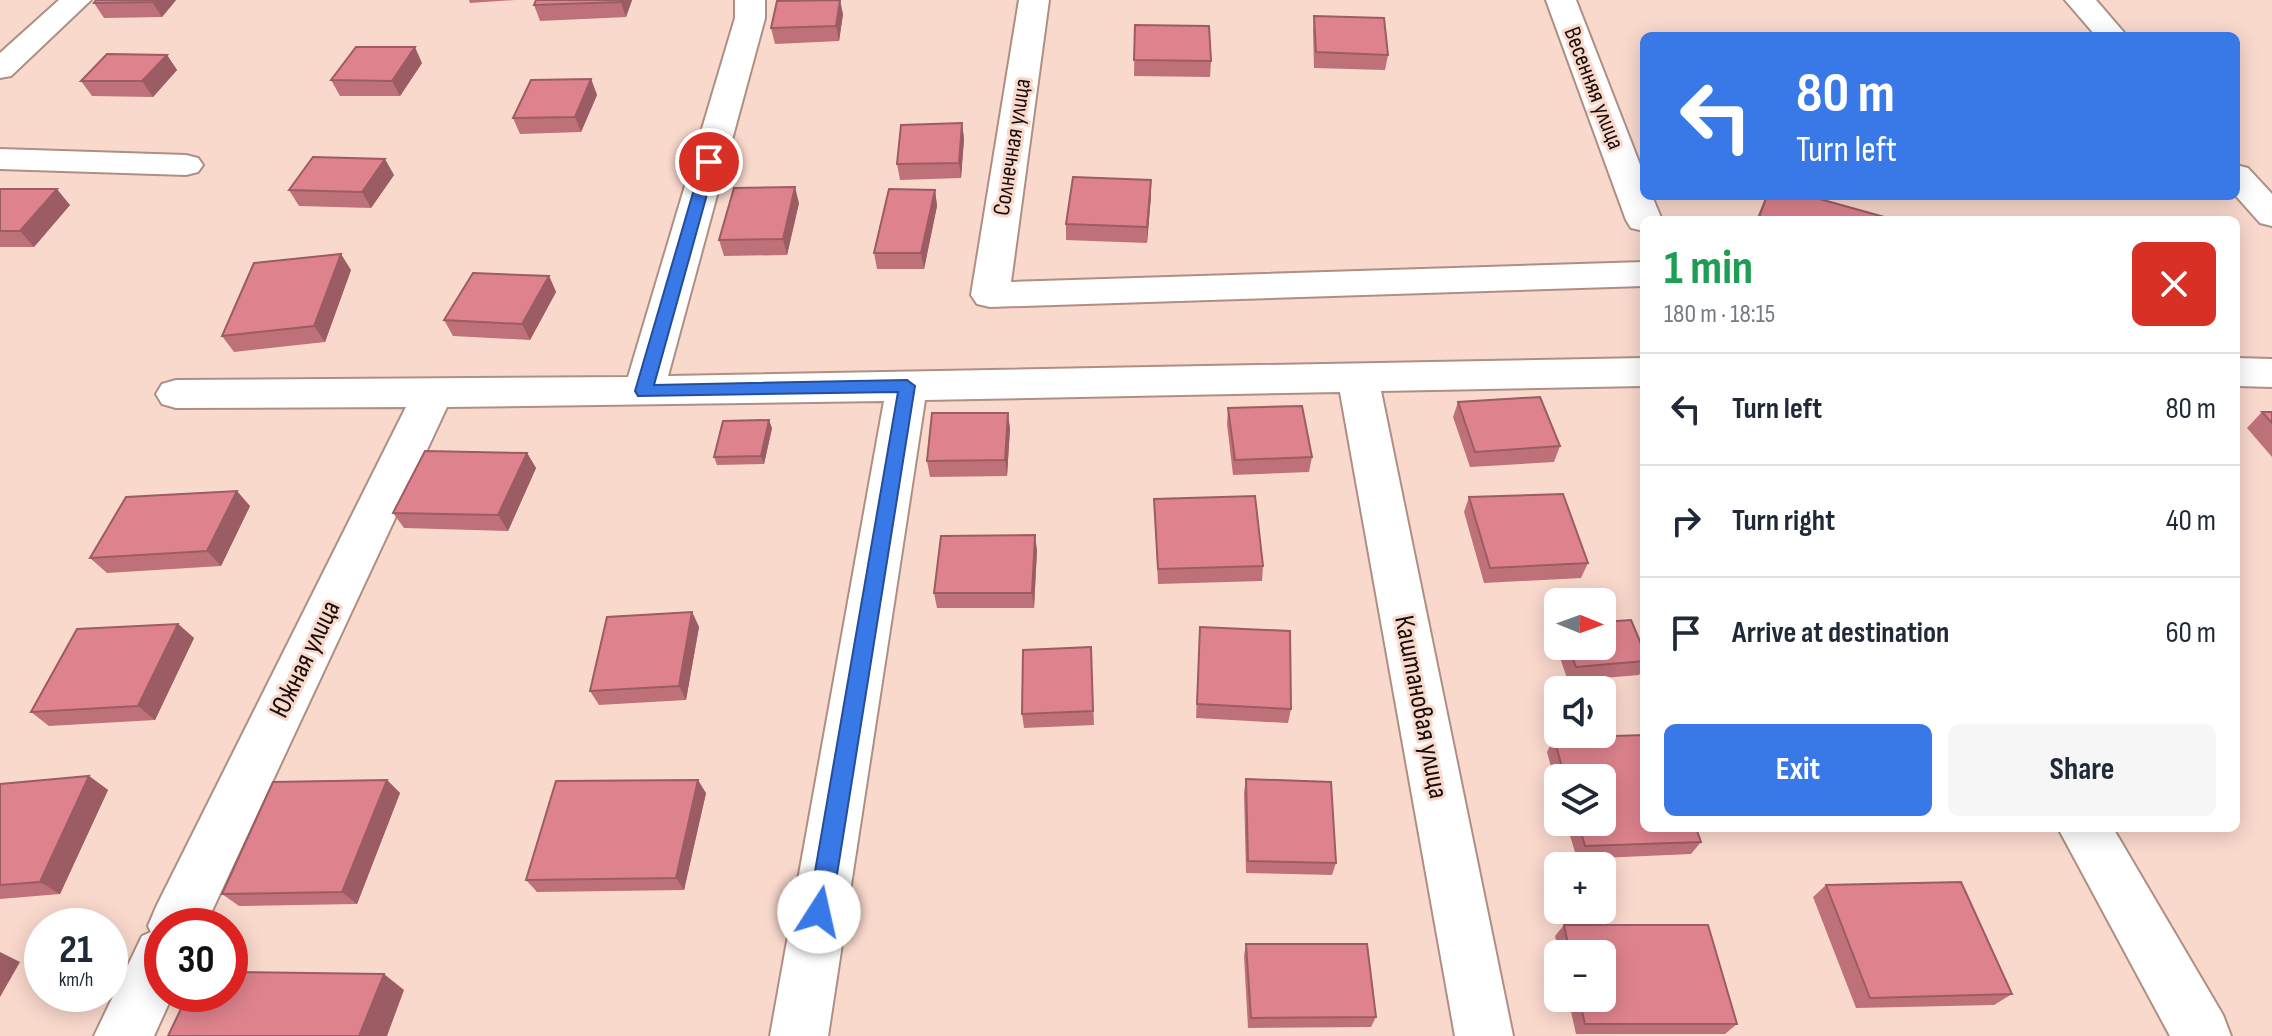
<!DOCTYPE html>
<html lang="en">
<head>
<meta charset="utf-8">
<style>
  body { margin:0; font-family:"Sofia Sans Condensed",sans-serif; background:#f6f6f7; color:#1f2937; height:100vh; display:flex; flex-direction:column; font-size:30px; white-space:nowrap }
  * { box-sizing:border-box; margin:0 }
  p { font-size:26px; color:#747a83 }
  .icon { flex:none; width:44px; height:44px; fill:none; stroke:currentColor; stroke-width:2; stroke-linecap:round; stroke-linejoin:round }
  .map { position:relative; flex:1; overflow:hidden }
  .drawer { position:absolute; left:1640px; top:216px; width:600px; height:616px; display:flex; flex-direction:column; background:#fff; border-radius:12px; box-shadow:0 4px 20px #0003 }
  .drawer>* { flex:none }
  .banner { position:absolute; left:1640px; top:32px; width:600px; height:168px; border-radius:12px; box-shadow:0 4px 20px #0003; background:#3978e7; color:#fff; overflow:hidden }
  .needle { width:52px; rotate:91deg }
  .controls { position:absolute; left:1544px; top:588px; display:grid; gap:16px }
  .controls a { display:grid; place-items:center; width:72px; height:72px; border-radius:12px; background:#fff; box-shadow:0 4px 20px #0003; font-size:40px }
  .speed { position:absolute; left:24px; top:908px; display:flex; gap:16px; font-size:40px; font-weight:700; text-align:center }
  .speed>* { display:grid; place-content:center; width:104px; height:104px; border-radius:50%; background:#fff; box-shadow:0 4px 20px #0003; line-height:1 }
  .speed small { font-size:20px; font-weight:400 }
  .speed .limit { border:12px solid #d22; background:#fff; color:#111 }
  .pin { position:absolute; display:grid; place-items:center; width:68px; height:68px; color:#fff; margin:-34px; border:4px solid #fff; border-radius:50%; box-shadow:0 2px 8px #0007 }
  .me { position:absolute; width:88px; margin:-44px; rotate:10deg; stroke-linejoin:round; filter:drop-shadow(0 0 6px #0008) }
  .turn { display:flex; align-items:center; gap:28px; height:168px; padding:0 24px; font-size:36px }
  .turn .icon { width:104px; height:104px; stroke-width:2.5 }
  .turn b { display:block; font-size:56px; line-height:68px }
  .round { display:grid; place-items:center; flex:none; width:84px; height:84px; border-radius:12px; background:#f6f6f7 }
  .headline { display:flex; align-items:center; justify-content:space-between; height:136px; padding:0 24px }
  h1 { font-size:48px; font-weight:700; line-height:60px; color:#1e9e55 }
  .button { display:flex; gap:16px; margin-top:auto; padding:16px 24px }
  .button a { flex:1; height:92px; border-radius:12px; background:#3978e7; color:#fff; font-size:32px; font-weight:700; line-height:92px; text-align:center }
  .button a+a { background:#f6f6f7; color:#1f2937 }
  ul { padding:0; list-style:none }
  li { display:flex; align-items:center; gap:24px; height:112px; padding:0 24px; border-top:2px solid #e0e1e3 }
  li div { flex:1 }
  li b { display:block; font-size:30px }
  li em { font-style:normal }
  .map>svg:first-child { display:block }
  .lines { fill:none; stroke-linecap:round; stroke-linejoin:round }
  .minor-casing { stroke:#ae8f84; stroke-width:4 }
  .minor { fill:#fff; fill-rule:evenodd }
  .wall { fill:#bf717a }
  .shaded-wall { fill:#9b5c63 }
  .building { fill:#de838e; stroke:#9b5c63; stroke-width:2 }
  .route { fill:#3978e7; stroke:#254e96; stroke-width:2 }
  .labels { text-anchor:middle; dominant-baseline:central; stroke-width:6; stroke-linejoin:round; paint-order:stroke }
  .far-street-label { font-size:24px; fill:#180d09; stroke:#fad9cd }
  .street-label { font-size:28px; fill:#180d09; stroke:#fad9cd }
</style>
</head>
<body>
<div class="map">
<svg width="2272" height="1036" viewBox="0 0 2272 1036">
  <rect width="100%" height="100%" fill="#fad9cd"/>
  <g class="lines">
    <g class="minor-casing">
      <path id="minor" d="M59,0H91L11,76L0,78V53Z
        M735,0H765V18L668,376L1644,358V386L1381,391L1513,1036H1455L1340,392L925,400L828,1036H770L884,401L447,407L205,926H162V994H173L154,1036H94L142,936L151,932L148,926L156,907L406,407L176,408L162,404L156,394L162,384L176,380L628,377L735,18Z
        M1019,0H1049L1011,282L1644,262V286L990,307L977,304L971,295Z
        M1546,0H1576L1644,175V196H1652L1662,220H1644V231L1631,228L1626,220Z
        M2065,0H2096L2127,36H2096Z
        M0,149L186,155L198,158L203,165L198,172L186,175L0,169Z
        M2236,165L2248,168L2272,194V226L2260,223L2236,196Z
        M2236,358L2272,359V387L2236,386Z
        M2058,828H2113L2223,1015L2231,1036H2170Z"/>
    </g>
    <use href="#minor" class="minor"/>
  </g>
  <path class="wall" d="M96,0H176L162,17L104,18L94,3Z
    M469,0H515L470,3Z
    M536,0H632L626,17L540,21L534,5Z
    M843,14L839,41L775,44L771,28Z
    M1314,16L1388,55L1385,70L1314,68L1313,31Z
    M1135,25L1211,61L1210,77L1134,76Z
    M167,55L177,70L153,97L92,96L81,81Z
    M422,63L400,96H340L331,80Z
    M591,79L597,95L581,132L520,134L513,118Z
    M962,123L964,139L961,178L900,180L897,164Z
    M394,175L371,208L299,206L289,190Z
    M0,189L70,205L34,247H0Z
    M935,190L937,206L924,269H877L874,253Z
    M1151,196L1147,243L1066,240V224Z
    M1766,196H1809L1895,220H1756Z
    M799,203L787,255L724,256L719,240Z
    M351,270L325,342L234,352L222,336Z
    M549,276L556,292L530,340L453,336L444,320Z
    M1458,402L1560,446L1554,462L1470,467L1453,417Z
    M1228,408L1312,457L1309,472L1233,475L1227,424Z
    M2262,412H2272V457L2247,428Z
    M772,428L764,464L717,465L714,457Z
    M1010,428L1007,476L930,477L927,461Z
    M527,453L536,468L508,531L404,528L393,513Z
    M1469,497L1588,563L1581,578L1484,583L1464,512Z
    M1154,499L1263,566L1262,581L1158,584Z
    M250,506L221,566L107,573L90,558Z
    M1037,550L1034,608H937L934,593Z
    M692,612L699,627L686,700L599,705L590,691Z
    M178,624L194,638L155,720L49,726L31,712Z
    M1200,627L1291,709L1288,723L1196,718Z
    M1558,631V646H1602L1644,651V667L1639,675L1568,681L1554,640Z
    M1091,647L1094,725L1024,728L1022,714Z
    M1554,738L1701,842L1691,854L1577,859L1566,822H1602V778H1558V792L1547,752Z
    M89,776L108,790L60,894L0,899V784Z
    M1246,779L1336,863L1332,875L1246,873L1244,793Z
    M387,780L400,793L357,904L239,906L222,894Z
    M706,793L684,890L537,892L526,880Z
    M1826,885L2012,994L1994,1005L1856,1008L1813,897Z
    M1564,925L1737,1024L1725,1034H1576L1568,998H1602V954H1559L1555,936Z
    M1246,944L1376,1017L1371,1027L1248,1028L1244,956Z"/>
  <path class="shaded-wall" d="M153,0H176L162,17L152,2Z
    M621,0H632L626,17L621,2Z
    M840,0L843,14L839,41L836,26Z
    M415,47L422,63L400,96L392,81Z
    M167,55L177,70L153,97L142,81Z
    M591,79L597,95L581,132L575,117Z
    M962,123L964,139L961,178L959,163Z
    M385,159L394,175L371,208L362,192Z
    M1151,180V196L1147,243V227Z
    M795,187L799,203L787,255L783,239Z
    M57,189L70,205L34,247L20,231Z
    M935,190L937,206L924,269L921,253Z
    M341,254L351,270L325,342L314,326Z
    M549,276L556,292L530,340L522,324Z
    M1008,413L1010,428L1007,476L1005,460Z
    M769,420L772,428L764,464L761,456Z
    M527,453L536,468L508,531L498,515Z
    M237,491L250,506L221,566L207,551Z
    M1035,535L1037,550L1034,608L1032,593Z
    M692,612L699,627L686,700L679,686Z
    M178,624L194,638L155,720L138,706Z
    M89,776L108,790L60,894L40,882Z
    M387,780L400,793L357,904L342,892Z
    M698,780L706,793L684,890L676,878Z
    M0,952L20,962L0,997Z
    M384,974L404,990L387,1036H359Z"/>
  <path class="building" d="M96,0H153L152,2L94,3Z
    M536,0H621V2L534,5Z
    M840,0L836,26L771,28L777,1Z
    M1314,16L1384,18L1388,55L1316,52Z
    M1135,25L1209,26L1211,61L1134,60Z
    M356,47H415L392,81L331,80Z
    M107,54L167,55L142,81H81Z
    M591,79L575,117L513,118L531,80Z
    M962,123L959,163L897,164L901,125Z
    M313,157L385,159L362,192L289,190Z
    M1073,177L1151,180L1147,227L1066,224Z
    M795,187L783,239L719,240L734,188Z
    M0,189H57L20,231H0Z
    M889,189L935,190L921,253H874Z
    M1767,196H1809L1895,220H1758Z
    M341,254L314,326L222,336L254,263Z
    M473,273L549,276L522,324L444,320Z
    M1540,397L1560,446L1475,452L1458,402Z
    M1302,406L1312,457L1235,460L1228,408Z
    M2262,412H2272V423Z
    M932,413H1008L1005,460L927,461Z
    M769,420L761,456L714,457L723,421Z
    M425,451L527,453L498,515L393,513Z
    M237,491L207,551L90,558L126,497Z
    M1563,494L1588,563L1490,568L1469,497Z
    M1255,496L1263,566L1158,569L1154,499Z
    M1035,535L1032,593H934L941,536Z
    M692,612L679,686L590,691L607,617Z
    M1631,620L1644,651V661L1576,667L1568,646H1602V622Z
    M178,624L138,706L31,712L77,629Z
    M1200,627L1290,631L1291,709L1197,704Z
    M1091,647L1093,711L1022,714L1023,650Z
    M1644,735V828H1696L1701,842L1585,846L1578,822H1602V778H1565L1554,738Z
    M89,776L40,882L0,885V784Z
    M1246,779L1331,782L1336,863L1248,861Z
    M387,780L342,892L222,894L273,782Z
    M698,780L676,878L526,880L556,781Z
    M1961,882L2012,994L1870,998L1826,885Z
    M1564,925H1708L1737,1024H1585L1579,998H1602V954H1570Z
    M1246,944H1367L1376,1017L1251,1018Z
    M230,972L384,974L359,1036H168L188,994H230Z"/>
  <path class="route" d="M709,157L716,162L654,385L907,380L915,386L831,912L827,920L819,923L811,920L808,912L898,392L638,396L635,391L702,162Z"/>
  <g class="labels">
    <g class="far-street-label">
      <text transform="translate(1594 88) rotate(69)">Весенняя улица</text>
      <text transform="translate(1012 147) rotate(-81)">Солнечная улица</text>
    </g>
    <g class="street-label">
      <text transform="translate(305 659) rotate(-64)">Южная улица</text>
      <text transform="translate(1421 707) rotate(79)">Каштановая улица</text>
    </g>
  </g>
</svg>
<div class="controls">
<a><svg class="needle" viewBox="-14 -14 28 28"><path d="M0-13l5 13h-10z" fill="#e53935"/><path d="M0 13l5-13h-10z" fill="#747a83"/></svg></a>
<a><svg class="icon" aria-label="sound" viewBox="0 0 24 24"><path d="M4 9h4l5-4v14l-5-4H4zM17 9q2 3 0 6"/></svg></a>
<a><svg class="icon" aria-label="layers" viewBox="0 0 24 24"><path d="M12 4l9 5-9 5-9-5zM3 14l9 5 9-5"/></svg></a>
<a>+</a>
<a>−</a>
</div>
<div class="speed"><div>21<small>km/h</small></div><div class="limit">30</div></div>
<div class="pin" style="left:709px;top:162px;background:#d93025"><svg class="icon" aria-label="arrive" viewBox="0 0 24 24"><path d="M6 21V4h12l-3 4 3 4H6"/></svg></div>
<svg class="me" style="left:819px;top:912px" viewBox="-20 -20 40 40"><circle r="19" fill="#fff"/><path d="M0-13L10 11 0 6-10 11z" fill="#3978e7"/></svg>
<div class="banner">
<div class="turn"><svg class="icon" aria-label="left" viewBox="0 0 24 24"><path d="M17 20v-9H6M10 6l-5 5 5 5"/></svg><div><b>80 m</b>Turn left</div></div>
</div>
<section class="drawer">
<div class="headline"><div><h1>1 min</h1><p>180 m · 18:15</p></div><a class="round" style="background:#d93025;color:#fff"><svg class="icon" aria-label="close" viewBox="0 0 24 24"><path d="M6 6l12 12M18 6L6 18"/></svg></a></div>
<ul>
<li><svg class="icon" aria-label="left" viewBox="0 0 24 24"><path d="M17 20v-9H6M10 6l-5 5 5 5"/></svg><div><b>Turn left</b></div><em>80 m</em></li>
<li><svg class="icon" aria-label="right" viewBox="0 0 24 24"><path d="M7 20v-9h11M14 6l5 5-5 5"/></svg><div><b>Turn right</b></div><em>40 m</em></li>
<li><svg class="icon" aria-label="arrive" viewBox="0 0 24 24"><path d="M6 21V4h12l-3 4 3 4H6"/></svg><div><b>Arrive at destination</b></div><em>60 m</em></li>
</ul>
<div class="button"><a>Exit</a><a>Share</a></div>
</section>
</div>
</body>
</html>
